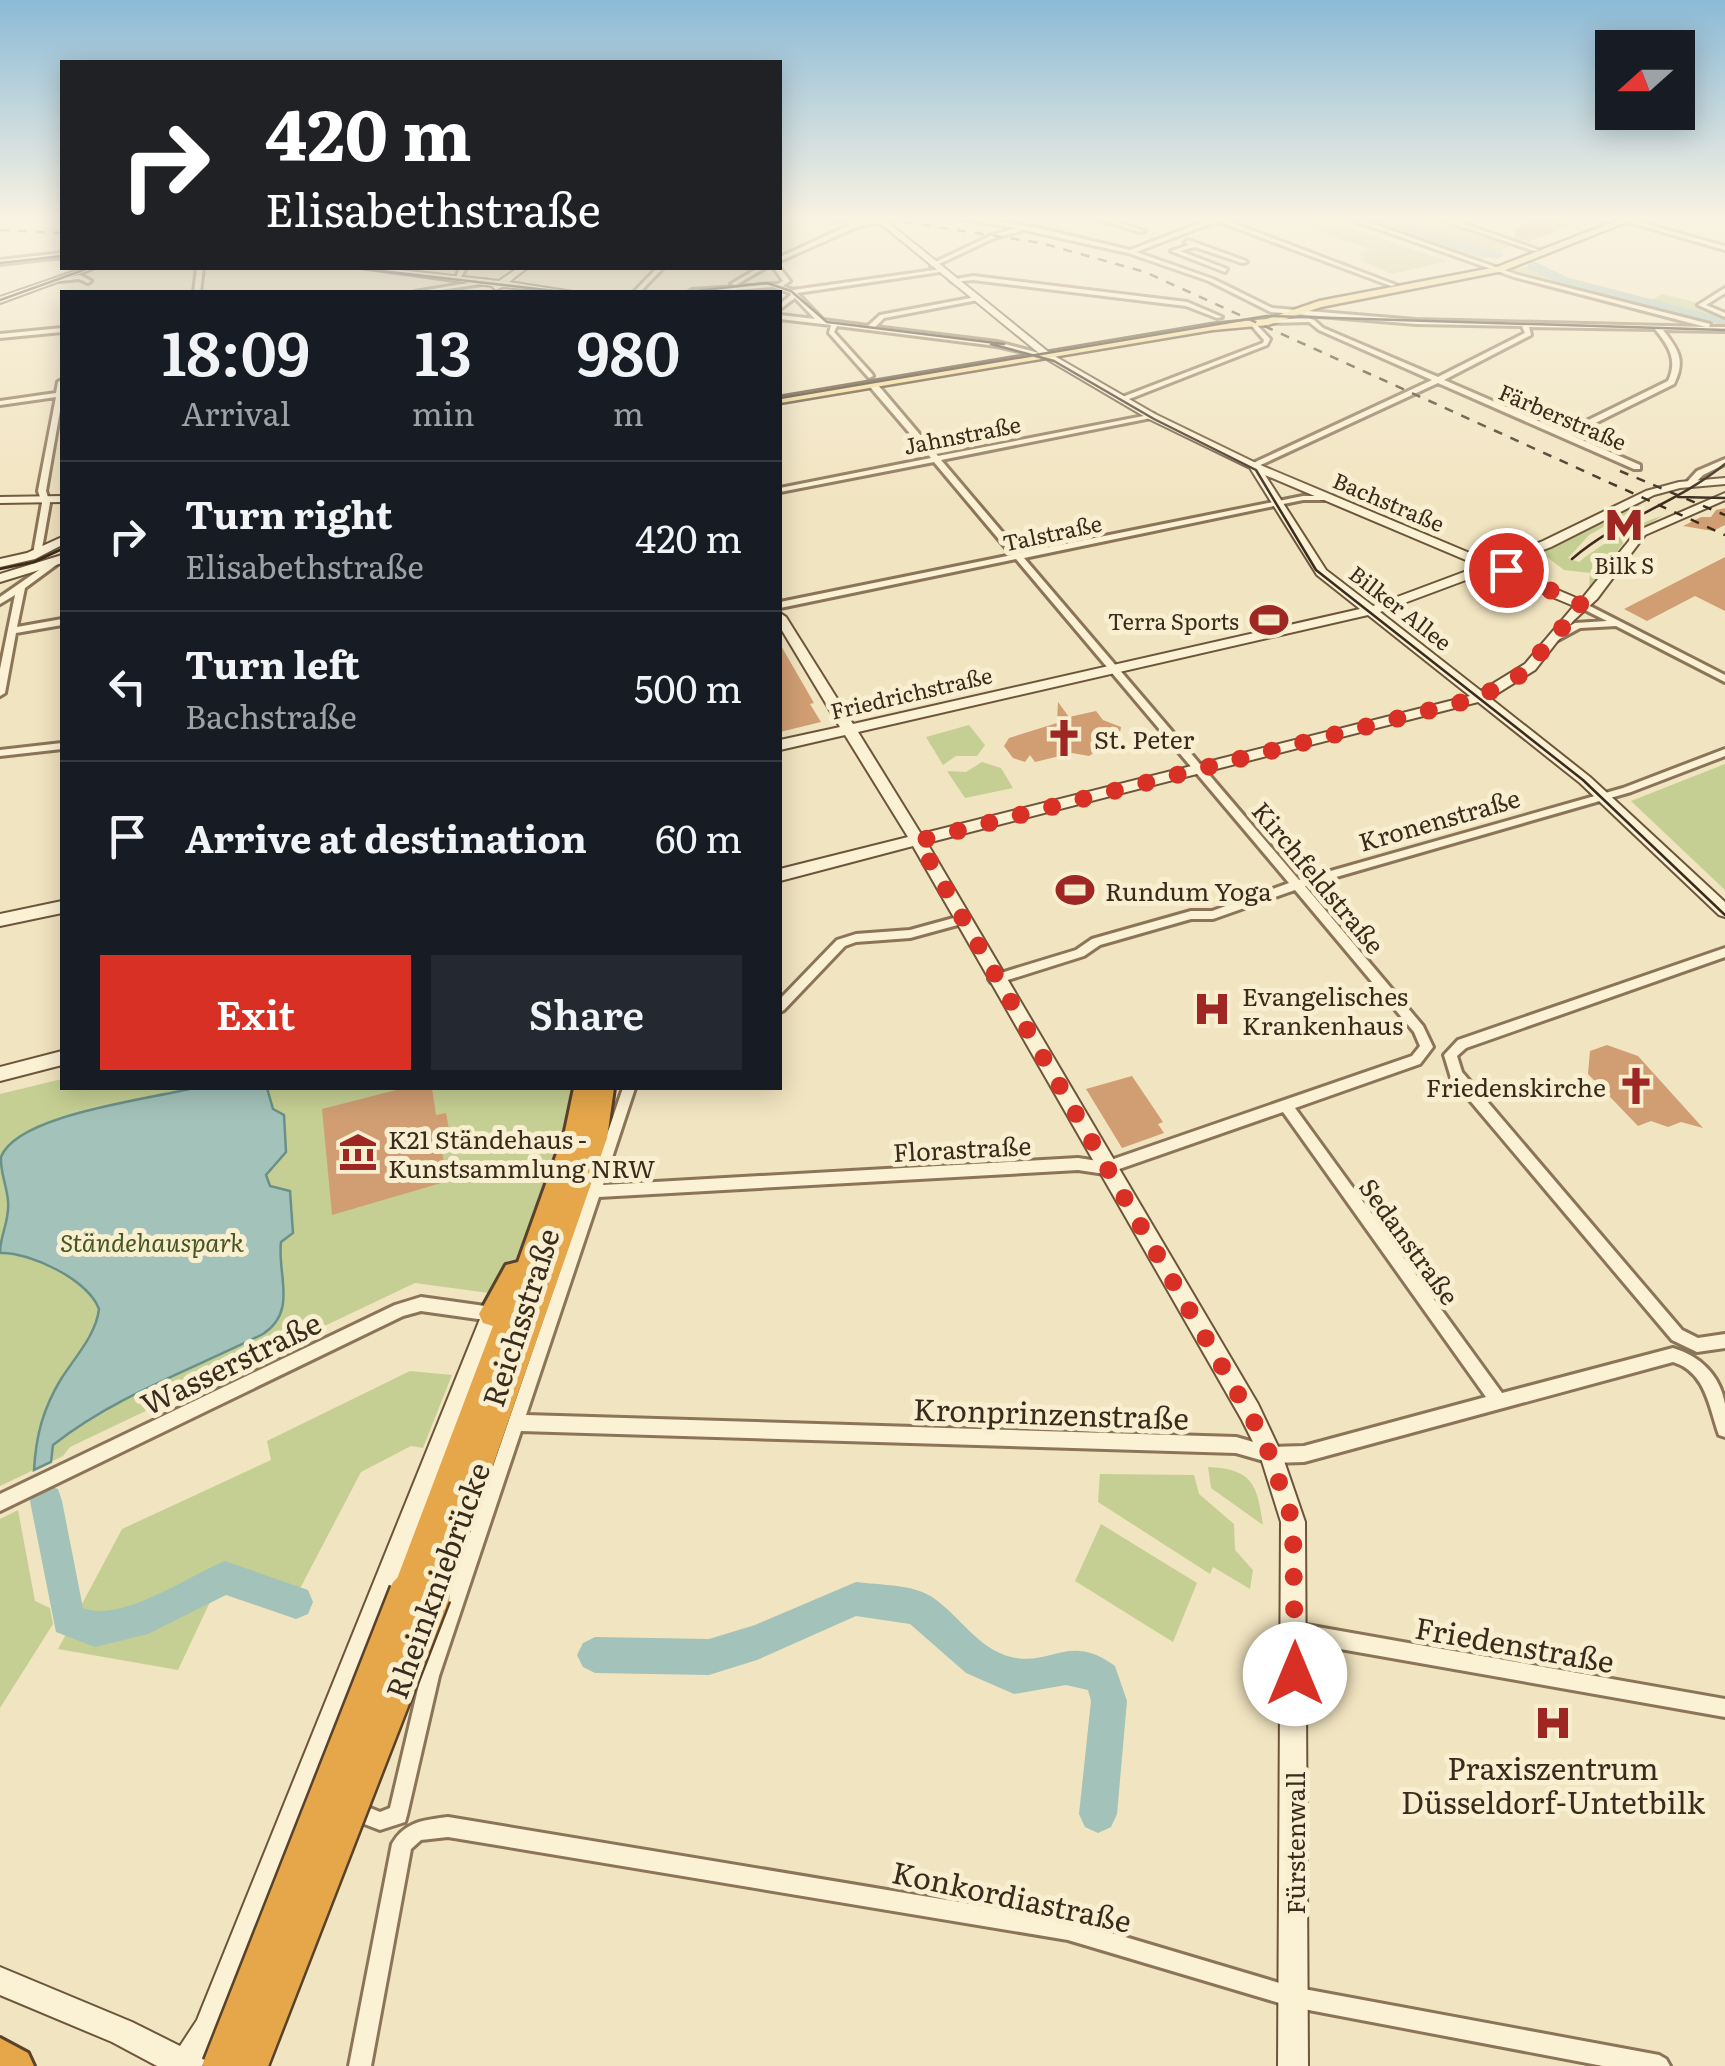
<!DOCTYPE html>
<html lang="en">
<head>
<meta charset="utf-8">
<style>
  body { margin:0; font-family:Literata,serif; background:#242831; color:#f1f3f6; height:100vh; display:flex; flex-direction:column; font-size:38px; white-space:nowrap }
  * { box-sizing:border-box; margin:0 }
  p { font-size:32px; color:#9ea1a6 }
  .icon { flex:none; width:55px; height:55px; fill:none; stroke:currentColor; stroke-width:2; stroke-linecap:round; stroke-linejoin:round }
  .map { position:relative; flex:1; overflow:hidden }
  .side { position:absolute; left:60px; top:290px; width:722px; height:800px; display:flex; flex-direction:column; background:#171b24; border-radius:0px; box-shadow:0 5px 25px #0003 }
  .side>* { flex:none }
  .hud { position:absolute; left:60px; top:60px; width:722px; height:210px; border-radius:0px; box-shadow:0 5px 25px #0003; background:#202124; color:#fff; overflow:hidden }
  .needle { width:65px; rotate:249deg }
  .controls { position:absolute; left:1595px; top:30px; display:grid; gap:20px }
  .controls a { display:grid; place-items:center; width:100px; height:100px; border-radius:0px; background:#171b24; box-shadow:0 5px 25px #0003; font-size:50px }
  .pin { position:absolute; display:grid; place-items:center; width:85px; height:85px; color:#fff; margin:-42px; border:5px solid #fff; border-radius:50%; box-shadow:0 2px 10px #0007 }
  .me { position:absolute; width:110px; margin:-55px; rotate:0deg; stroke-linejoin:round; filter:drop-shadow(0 0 8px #0008) }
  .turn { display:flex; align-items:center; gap:35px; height:210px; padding:0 40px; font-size:45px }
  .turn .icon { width:130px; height:130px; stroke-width:2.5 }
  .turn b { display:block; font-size:70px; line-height:85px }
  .eta { display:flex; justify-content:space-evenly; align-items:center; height:170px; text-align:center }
  .eta b { font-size:60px; font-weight:600; line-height:70px }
  .cta { display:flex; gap:20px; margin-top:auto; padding:20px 40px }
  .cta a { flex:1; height:115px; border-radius:0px; background:#d93025; color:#fff; font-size:40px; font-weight:600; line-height:115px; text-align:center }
  .cta a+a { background:#242831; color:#f1f3f6 }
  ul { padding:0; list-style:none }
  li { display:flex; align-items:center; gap:30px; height:150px; padding:0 40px; border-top:2px solid #363941 }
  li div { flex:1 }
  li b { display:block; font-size:38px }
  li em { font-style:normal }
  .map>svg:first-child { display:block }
  .green { fill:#c6cf93 }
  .water { fill:#a3c2ba; stroke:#6a9189; stroke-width:2.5 }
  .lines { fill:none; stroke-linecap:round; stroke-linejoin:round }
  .river { fill:#a3c2ba; fill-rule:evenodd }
  .building { fill:#d19e73 }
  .street-tunnel { stroke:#ccbf9f; stroke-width:6; stroke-dasharray:6 4; stroke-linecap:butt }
  .street-casing { stroke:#8b7457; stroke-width:6 }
  .secondary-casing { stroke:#6d553a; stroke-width:4 }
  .primary-casing { stroke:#58422b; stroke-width:5 }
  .highway-casing { stroke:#58422b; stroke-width:6 }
  .street { fill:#fbf1d4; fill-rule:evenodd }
  .secondary { fill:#fbf1d4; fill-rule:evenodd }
  .primary { fill:#f7dc95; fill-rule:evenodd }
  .highway { fill:#e6a74b; fill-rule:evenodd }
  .tram { stroke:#3a2b1c; stroke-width:2.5 }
  .rail { stroke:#3a2b1c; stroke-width:2.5; stroke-dasharray:9 9; stroke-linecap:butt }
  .highway-bridge-casing { stroke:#58422b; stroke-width:39; stroke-linecap:butt }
  .highway-bridge { stroke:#e6a74b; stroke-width:34 }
  .route { stroke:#d93025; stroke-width:18; stroke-dasharray:0 32.4 }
  .labels { text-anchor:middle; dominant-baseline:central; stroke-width:10; stroke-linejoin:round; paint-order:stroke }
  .far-street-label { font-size:22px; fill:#3a2b1c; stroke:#f8eed0 }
  .far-poi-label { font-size:22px; fill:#3a2b1c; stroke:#f8eed0 }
  .poi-label { font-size:25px; fill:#3a2b1c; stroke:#f8eed0; text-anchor:start }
  .street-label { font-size:25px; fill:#3a2b1c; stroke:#f8eed0 }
  .park-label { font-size:25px; font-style:italic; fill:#485721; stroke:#f8eed0 }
  .near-street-label { font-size:30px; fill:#3a2b1c; stroke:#f8eed0 }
  .near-poi-label { font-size:30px; fill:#3a2b1c; stroke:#f8eed0 }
</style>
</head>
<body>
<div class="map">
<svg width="1725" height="2066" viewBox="0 0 1725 2066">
  <rect width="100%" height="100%" fill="#f1e4c0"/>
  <path class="green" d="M1359,219H1388L1417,228L1436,221L1510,246L1500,251L1505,253L1477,260Z
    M1325,220L1448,261L1392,274L1360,260L1365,257L1359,254L1369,249L1306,227Z
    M1539,263L1566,280L1652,300L1662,294L1699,303V307L1725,317V322L1718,324L1512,270Z
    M1636,504L1641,506L1589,535L1568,558L1579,562C1598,546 1637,523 1662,516L1627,538L1589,589L1590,573L1564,570L1547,557L1524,560Z
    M969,725L985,745L977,756H956L943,765L926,737Z
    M982,762L1001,768L1013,788L965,798L947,771L966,772Z
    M1725,764V890L1631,801Z
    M62,1079V1088H577V1094L534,1227L496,1294L415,1283L70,1447L63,1456L0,1486V1094Z
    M410,1371L452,1375L423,1448L411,1446L361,1472L293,1602L217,1587L178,1670L58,1649L122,1529L271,1460L267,1441Z
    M1208,1467C1252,1469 1257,1483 1263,1525L1211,1488Z
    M1100,1474L1194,1475L1199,1494L1234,1524L1235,1550L1253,1570L1250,1589L1213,1567L1210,1574L1098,1502Z
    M18,1510L35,1601L50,1608L53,1624L0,1708V1519Z
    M1101,1524L1197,1583L1173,1642L1075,1581Z"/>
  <path class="water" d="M193,1088H267L273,1109L284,1115L286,1152L266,1175L270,1186L290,1191L293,1233L281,1242C277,1275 298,1311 263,1334C191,1370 115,1396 53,1445L51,1462L34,1470C36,1435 43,1409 61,1379C75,1357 96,1335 99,1309C88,1280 31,1252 0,1253C0,1234 10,1221 8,1201C7,1186 0,1173 1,1157C17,1114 152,1099 193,1088Z"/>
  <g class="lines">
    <path class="river" d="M1372,219H1389L1504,255L1498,259L1461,252Z
      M1528,262H1536L1569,278L1725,318V326L1561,284L1528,268Z
      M46,1485L58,1489L62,1501L83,1608C122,1623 188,1576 225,1561L308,1590L313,1602L308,1614L296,1619L226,1595L148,1634L95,1647L56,1632L30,1501L34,1489Z
      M856,1582C879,1585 912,1584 932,1597C959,1615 978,1649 1011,1657C1052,1667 1069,1632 1115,1666L1127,1701L1117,1814L1111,1827L1098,1833L1085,1827L1079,1814L1091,1701L1088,1690L1066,1685L1014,1694L966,1673L910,1624L856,1616L757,1660L709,1675L595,1673L583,1667L577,1655L583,1643L595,1637L709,1639L755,1625Z"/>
  </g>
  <path class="building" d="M1528,219H1546L1573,225L1530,241L1515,238L1514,230Z
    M1725,508V525L1713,531L1683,526L1701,517H1711L1716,510Z
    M1725,557V611L1695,596L1647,621L1624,609Z
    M780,644L814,703L810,704L821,722L780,732Z
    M1058,702L1069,717L1096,711L1103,720L1121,727L1119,739L1114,740L1109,750L1101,748L1089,756L1072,753L1035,762L1030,755L1025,762L1013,758L1004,746L1009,738L1057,723Z
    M1607,1045L1638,1056L1703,1128L1681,1122L1668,1127L1651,1121L1638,1126L1588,1074L1590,1051Z
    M1132,1076L1163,1122L1158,1124L1164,1133L1122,1148L1086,1089Z
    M404,1088H432L436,1115L446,1113L451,1140L440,1143L448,1181L332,1215L322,1109Z"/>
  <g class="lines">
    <path class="street-tunnel" d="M1142,231L1154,235"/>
    <g class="street-casing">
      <path id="street" d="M824,219L857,222L882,220L885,222L859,226L780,261V257L852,224Z
        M961,219H976L1034,227L1130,250L1211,219H1222L1396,285L1391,286L1217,221L1136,252L1213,279L1272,308L1416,320L1706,327L1514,277L1350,219H1359L1518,275L1710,324L1709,327H1725V331L1663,330C1678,349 1686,360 1674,384L1571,435L1640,465V469H1634L1438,383L1254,468L1250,466L1251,464L1432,380L1319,330L1309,322L1271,323L1269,322V320L1308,318L1314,320L1323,328L1438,377L1525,333L1522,326L1416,324L1271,312L1209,281L1128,253L1020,229V231L994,238L935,266H931V264L990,236L1017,228ZM1529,327L1655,329C1669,346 1678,360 1668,381L1564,432L1444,380L1531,335Z
        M1097,219H1106L1145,231L1140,232Z
        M1440,219H1449L1539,250L1534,251Z
        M1618,219H1627L1725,246V250Z
        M1188,240L1246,261L1247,262L1242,263L1195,247L1180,251L1227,269L1225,272L1171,251L1189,245L1185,242Z
        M62,253V257L0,264V260Z
        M197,268H203L200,292H194Z
        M460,268H466L459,280H455Z
        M657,268H663L640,292H634Z
        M758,268H765L736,285L731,284Z
        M774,268H780L790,281L783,286L793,290L942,269L940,272L797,293L823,320L868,326L880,315L976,297L978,300L884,318L875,327L997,342L1051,356L1048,358L997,346L837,326L834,332L872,374L873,376L869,378L829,333L831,325L780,319V315L815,319L795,298L780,309V304L791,295L790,293L773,287L709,292H689L692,290L778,284L783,281Z
        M80,275L91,281L88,283L79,279L61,281L58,279Z
        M973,276L1187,302L1222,317L1217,318L1186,306L973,280L953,282L950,280Z
        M486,280L488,283L428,292H415Z
        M1725,288V293L1706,305L1725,313V317L1698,305Z
        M1251,323H1255L1270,339L1267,345L1124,401L1117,399L1263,343L1264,340L1251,325Z
        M62,328V332L0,338V334Z
        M62,380V399L46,491L50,503L41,554L37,557L33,554L42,503L38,491L56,397L0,405V401L56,393L58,382Z
        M871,384H877L938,456L1154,414L1155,416L1151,418L941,460L1020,553L1303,496H1334V500H1303L1024,558L1299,880L1623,788L1725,749V756L1631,792L1305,886L1423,1026L1433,1047L1420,1064L1295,1108L1502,1393L1673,1348C1700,1356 1720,1375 1725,1404C1725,1414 1725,1427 1725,1437L1719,1435C1709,1407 1706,1372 1673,1362L1304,1462L1271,1463L1236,1453L521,1431L439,1676L407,1815L405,1822L380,1830L346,1817L344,1810L346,1803L353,1801L380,1812L390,1808L421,1676L623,1088H635L603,1185L1078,1158L1105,1162L1412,1056L1420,1046L1414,1032L1295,890L1213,919H1191L1100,945L1084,956L995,984L991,982L989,979L991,976L1076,950L1092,939L1191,911H1212L1289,883L1016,559L780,608V602L1012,555L934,462L780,492V488L931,458L871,388ZM1283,1112L1486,1397L1304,1446L1271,1447L1236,1437L526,1415L599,1197L1078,1170L1105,1174Z
        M1725,459V464L1703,475L1693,485L1686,483L1697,471Z
        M52,561L59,563L25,588L17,627L62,619V625L16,633L5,693L0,696V669L15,595L0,604V597Z
        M1582,602L1725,675V682L1616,626L1580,628L1556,641H1550V637L1575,623L1607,621L1579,607V603Z
        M62,743V749L0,756V750Z
        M961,916L967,920L965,923L910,938L856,942L845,946L784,1010L780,1012V999L837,940L856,934L910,930Z
        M1725,948V957L1466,1048L1457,1056L1462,1072L1682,1330L1698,1338L1725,1334V1348L1697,1352L1672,1340L1451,1078L1444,1055L1458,1040Z
        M421,1297L492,1307L497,1309L499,1314L497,1319L492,1321L421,1311L403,1316L0,1511V1494L395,1305Z
        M1295,1623L1725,1699V1717L1295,1641L1289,1638L1286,1632L1289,1626Z
        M448,1817L1068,1920L1293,1987L1659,2055L1666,2059L1670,2066H1603L1293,2007L1068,1940L448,1837L421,1840L411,1849L371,2066H349L392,1844C405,1821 425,1820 448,1817Z"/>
    </g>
    <g class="secondary-casing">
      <path id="secondary" d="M875,219H884L1051,354L1155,414L1258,464L1491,562L1543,541L1646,491L1679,482L1725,478V484L1680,488L1654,495L1551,547L1501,566L1581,600L1637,531L1725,493V500L1645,535L1597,599L1573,621L1535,670L1490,698L1590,777L1725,902V917L1719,915L1580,783L1478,702L927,843L1258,1404L1282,1455L1305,1522L1308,2066H1278L1281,1522L1261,1458L1242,1420L913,846L780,881V869L908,837L845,735L780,750V740L840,727L780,627V613L786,617L853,724L1360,609L1317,575L1250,468L1147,418L1045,358ZM1265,475L1480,566L1373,606L1326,570ZM1490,571L1574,606L1525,664L1481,691L1380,612ZM1368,615L1470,696L921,834L858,732Z
        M84,268H95L0,303V297Z
        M360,268H382L499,281L518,268H527L509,282L573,292L502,287L496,290L492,286Z
        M62,496V502L0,503V497Z
        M62,537V545L35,559L0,567V559L27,553Z
        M62,555V563L0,582V574Z
        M62,901V913L0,926V914Z
        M62,1051V1065L0,1081V1067Z
        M492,1304L499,1307L502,1314L223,2030L202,2066H157L112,2042L0,1995V1967L132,2022L180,2046L197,2020L482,1314L485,1307Z"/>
    </g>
    <g class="primary-casing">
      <path id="primary" d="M1621,219H1634L1503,271L1321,307L1268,325L1213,330L780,403V397L1213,324L1267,319L1319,301L1497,267Z"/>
    </g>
    <g class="highway-casing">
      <path id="highway" d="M574,1088H614L607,1138L444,1606L433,1610L422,1606L419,1599L407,1607L396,1603L392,1592L493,1326L483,1323L479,1314L506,1265L518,1262L565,1131Z
        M0,2038L28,2053L34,2066H0Z"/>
    </g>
    <use href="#street" class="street"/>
    <use href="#secondary" class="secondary"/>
    <use href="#primary" class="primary"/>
    <use href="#highway" class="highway"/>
    <path class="tram" d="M0,263L62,256
      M355,268L564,292
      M687,292L767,283L791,291L827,322L1004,344
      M0,300L89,268
      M991,344L1054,361L1154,419L1256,470L1316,570L1583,780L1725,915
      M780,398L1266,316L1725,330
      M1678,497L1725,498
      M1572,559C1618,519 1678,503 1725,464
      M0,569L34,562L62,549"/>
    <path class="rail" d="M886,219L1041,243L1145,272L1725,535
      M0,230L62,233
      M1620,471L1725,515"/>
    <g class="highway-bridge-casing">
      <path id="highway-bridge" d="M220,2066L407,1592
        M250,2066L433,1595"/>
    </g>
    <use href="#highway-bridge" class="highway-bridge"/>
  </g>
  <linearGradient id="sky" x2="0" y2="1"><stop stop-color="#8cbad6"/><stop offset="0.43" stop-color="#f9f3e3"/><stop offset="1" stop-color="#f9f3e3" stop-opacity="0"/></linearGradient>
  <rect width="1725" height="508" fill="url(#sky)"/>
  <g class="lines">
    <path class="route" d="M1295,1674L1293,1522L1264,1439L918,841L1478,698L1522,674L1582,605L1506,570"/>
  </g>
  <defs>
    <g id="metro-bare" transform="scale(3)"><path d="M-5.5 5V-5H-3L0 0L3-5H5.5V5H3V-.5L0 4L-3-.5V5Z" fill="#9e2623" stroke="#f8eed0" stroke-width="2.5" paint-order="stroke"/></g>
    <g id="stadium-bare" transform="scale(3)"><path d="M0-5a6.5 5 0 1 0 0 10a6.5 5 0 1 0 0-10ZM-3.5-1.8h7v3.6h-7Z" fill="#9e2623" stroke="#f8eed0" stroke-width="2.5" paint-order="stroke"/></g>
    <g id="church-bare" transform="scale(3)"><path d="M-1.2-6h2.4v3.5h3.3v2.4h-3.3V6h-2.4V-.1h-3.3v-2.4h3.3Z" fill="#9e2623" stroke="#f8eed0" stroke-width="2.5" paint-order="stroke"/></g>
    <g id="hospital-bare" transform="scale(3)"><path d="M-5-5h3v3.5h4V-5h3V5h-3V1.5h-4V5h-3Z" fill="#9e2623" stroke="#f8eed0" stroke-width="2.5" paint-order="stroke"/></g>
    <g id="museum-bare" transform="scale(3)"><path d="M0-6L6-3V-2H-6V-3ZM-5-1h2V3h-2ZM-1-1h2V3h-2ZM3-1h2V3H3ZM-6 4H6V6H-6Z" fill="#9e2623" stroke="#f8eed0" stroke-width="2.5" paint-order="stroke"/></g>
  </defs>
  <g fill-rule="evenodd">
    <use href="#metro-bare" x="1624" y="525"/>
    <use href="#stadium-bare" x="1269" y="620"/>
    <use href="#church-bare" x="1064" y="738"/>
    <use href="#stadium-bare" x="1075" y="890"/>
    <use href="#hospital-bare" x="1212" y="1009"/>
    <use href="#church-bare" x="1636" y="1086"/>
    <use href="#museum-bare" x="358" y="1152"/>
    <use href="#hospital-bare" x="1553" y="1723"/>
  </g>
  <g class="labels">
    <g class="far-street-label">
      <text transform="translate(1563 416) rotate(23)">Färberstraße</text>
      <text transform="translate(962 434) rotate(-11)">Jahnstraße</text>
      <text transform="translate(1389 501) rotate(23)">Bachstraße</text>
      <text transform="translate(1052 532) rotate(-12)">Talstraße</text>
      <text transform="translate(1401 607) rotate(38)">Bilker Allee</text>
      <text transform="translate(911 692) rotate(-13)">Friedrichstraße</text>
    </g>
    <g class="far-poi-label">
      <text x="1624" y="564">Bilk S</text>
      <text x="1239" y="620" text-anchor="end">Terra Sports</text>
    </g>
    <g class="poi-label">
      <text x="1094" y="738">St. Peter</text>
      <text x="1105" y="890">Rundum Yoga</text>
      <text x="1242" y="995">Evangelisches<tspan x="1242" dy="29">Krankenhaus</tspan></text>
      <text x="1606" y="1086" text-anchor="end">Friedenskirche</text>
      <text x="388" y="1138">K21 Ständehaus -<tspan x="388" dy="29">Kunstsammlung NRW</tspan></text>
    </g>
    <g class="street-label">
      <text transform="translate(1439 819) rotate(-16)">Kronenstraße</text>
      <text transform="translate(1319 877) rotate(50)">Kirchfeldstraße</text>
      <text transform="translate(962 1148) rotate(-3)">Florastraße</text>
      <text transform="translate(1410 1241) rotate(54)">Sedanstraße</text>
      <text transform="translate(1294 1843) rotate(-90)">Fürstenwall</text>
    </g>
    <g class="park-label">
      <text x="152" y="1241">Ständehauspark</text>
    </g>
    <g class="near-street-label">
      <text transform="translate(519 1317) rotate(-72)">Reichsstraße</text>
      <text transform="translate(230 1362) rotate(-26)">Wasserstraße</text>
      <text transform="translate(1051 1412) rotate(2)">Kronprinzenstraße</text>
      <text transform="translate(436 1580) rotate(-70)">Rheinkniebrücke</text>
      <text transform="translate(1515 1643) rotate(10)">Friedenstraße</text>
      <text transform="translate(1012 1895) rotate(12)">Konkordiastraße</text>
    </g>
    <g class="near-poi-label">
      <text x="1553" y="1767">Praxiszentrum<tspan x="1553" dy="34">Düsseldorf-Untetbilk</tspan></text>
    </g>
  </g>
</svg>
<div class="controls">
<a><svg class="needle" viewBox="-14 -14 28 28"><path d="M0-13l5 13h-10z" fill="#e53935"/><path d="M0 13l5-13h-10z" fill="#9ea1a6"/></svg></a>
</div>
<div class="pin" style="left:1506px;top:570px;background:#d93025"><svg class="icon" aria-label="arrive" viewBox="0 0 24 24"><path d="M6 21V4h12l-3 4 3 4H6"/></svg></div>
<svg class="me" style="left:1295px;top:1674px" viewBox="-20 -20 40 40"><circle r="19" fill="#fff"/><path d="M0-13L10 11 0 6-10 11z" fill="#d93025"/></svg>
<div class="hud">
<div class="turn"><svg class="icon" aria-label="right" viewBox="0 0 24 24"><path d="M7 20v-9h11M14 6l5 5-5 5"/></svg><div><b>420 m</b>Elisabethstraße</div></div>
</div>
<section class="side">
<div class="eta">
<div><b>18:09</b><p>Arrival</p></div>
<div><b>13</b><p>min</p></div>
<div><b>980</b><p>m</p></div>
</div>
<ul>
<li><svg class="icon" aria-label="right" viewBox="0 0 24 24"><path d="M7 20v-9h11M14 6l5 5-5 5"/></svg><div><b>Turn right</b><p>Elisabethstraße</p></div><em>420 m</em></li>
<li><svg class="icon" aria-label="left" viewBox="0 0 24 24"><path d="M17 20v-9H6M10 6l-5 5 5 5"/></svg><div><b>Turn left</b><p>Bachstraße</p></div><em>500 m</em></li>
<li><svg class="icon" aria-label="arrive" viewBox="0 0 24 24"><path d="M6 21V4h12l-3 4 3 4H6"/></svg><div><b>Arrive at destination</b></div><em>60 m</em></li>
</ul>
<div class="cta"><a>Exit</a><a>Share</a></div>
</section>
</div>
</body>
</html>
